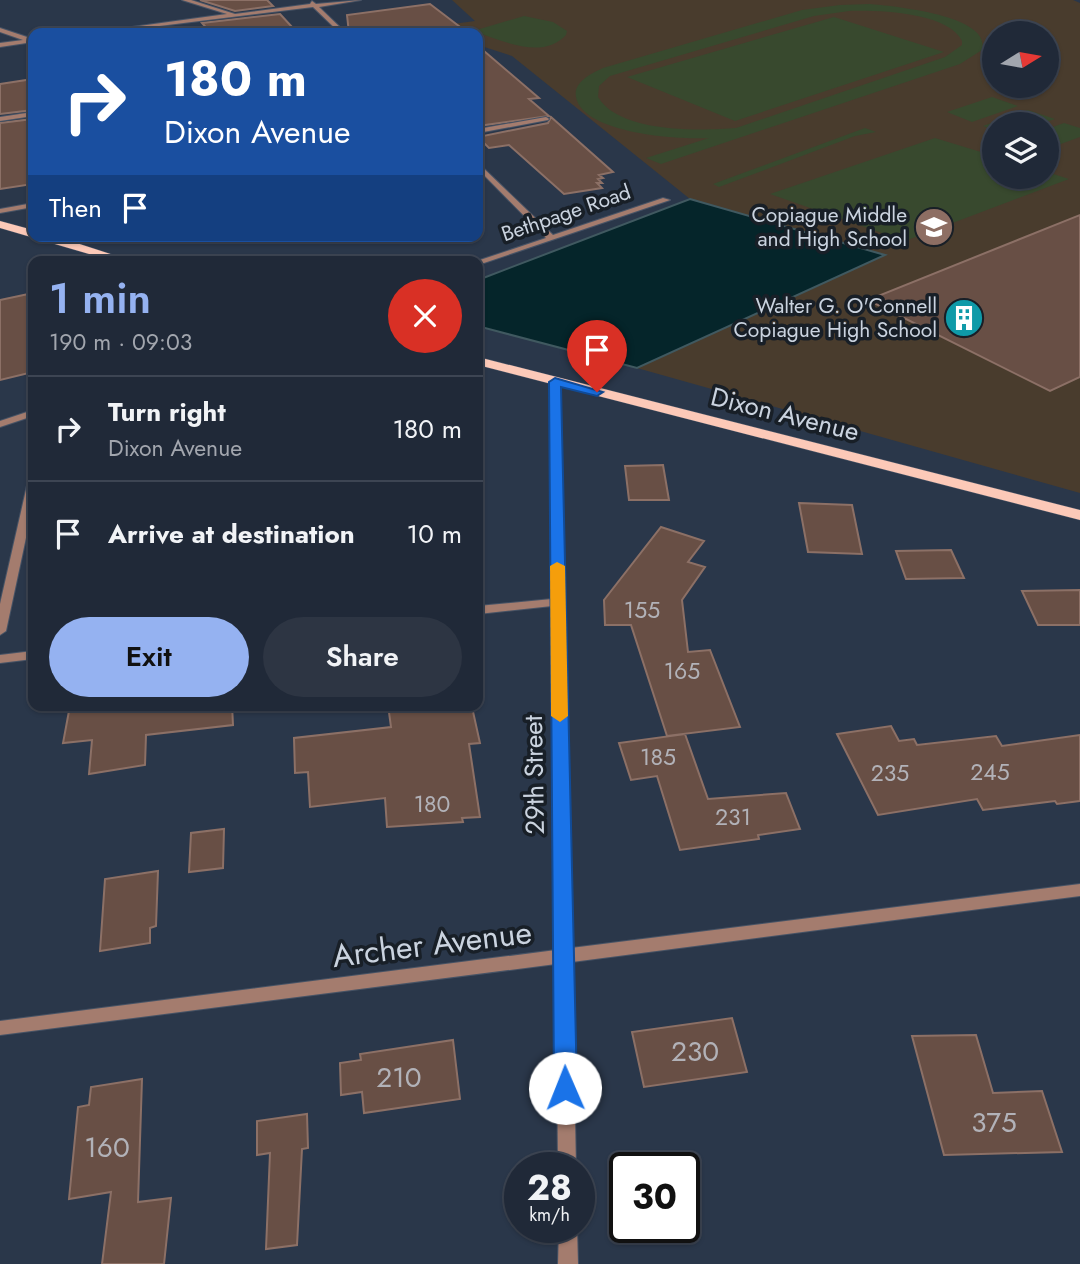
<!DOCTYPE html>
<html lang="en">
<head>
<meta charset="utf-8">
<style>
  body { margin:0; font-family:Jost,sans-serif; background:#2d3543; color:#f1f3f6; height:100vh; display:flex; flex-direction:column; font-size:26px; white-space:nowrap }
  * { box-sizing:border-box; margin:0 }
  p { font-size:23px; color:#a2a6ae }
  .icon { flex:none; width:38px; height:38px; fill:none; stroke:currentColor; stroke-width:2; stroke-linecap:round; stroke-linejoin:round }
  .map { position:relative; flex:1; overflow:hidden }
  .sheet { position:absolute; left:28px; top:256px; width:455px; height:455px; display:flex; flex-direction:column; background:#202938; border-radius:14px; box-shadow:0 2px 5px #0004,0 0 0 2px #3d4553 }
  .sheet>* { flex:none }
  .top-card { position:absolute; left:28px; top:28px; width:455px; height:214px; border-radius:14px; box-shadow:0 2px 5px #0004,0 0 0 2px #3d4553; background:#1a4fa0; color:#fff; overflow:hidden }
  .needle { width:46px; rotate:79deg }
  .tools { position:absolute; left:982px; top:21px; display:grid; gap:14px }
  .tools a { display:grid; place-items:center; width:77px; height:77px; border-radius:50%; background:#202938; box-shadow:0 2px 5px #0004,0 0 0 2px #3d4553; font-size:35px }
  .speed { position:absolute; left:504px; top:1152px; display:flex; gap:14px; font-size:35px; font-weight:700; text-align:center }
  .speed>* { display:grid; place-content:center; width:91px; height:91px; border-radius:50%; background:#202938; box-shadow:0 2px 5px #0004,0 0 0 2px #3d4553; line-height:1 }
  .speed small { font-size:18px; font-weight:400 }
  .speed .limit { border:4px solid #111; border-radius:10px; background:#fff; color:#111 }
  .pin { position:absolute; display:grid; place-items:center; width:60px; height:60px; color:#fff; margin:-72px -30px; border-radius:50% 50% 50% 0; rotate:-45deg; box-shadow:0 0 7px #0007 }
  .pin .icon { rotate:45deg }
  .me { position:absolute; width:77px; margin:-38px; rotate:359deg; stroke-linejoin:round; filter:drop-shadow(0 0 5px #0008) }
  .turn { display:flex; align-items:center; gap:24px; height:147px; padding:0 21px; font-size:32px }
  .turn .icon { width:91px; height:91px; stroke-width:2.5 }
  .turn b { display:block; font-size:49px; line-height:60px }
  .then { display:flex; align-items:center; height:66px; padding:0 21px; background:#0003; gap:14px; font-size:26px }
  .round { display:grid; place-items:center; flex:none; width:74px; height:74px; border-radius:37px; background:#2d3543 }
  .head { display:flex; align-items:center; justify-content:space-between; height:119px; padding:0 21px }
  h1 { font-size:42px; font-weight:600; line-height:52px; color:#95b2f1 }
  .button { display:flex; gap:14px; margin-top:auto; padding:14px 21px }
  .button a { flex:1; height:80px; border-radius:42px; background:#95b2f1; color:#111; font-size:28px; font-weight:600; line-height:80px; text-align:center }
  .button a+a { background:#2d3543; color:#f1f3f6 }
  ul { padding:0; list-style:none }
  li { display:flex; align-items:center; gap:21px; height:105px; padding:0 21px; border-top:2px solid #3d4553 }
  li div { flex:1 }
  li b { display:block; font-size:26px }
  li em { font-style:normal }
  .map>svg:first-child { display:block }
  .education { fill:#493c2d; fill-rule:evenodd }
  .green { fill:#38492e; fill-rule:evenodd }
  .water { fill:#05252a; stroke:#405960; stroke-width:2 }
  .building { fill:#684f45; stroke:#8c7066; stroke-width:2 }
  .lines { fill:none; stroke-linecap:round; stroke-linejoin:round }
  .minor-casing { stroke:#475365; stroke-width:2 }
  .major-casing { stroke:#475365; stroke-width:1 }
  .minor { fill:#a47c6e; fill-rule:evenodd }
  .major { fill:#fcc9b8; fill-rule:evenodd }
  .route { fill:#1a73e8; stroke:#114b97; stroke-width:2 }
  .slow { fill:#f59e0b }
  .labels { text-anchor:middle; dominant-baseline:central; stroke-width:7; stroke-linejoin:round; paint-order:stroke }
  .far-street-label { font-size:21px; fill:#cad3df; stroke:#181f27 }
  .far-poi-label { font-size:21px; fill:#cad3df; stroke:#181f27; text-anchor:end }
  .number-label { font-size:23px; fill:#b2b2b8 }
  .street-label { font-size:26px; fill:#cad3df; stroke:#181f27 }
  .near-number-label { font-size:28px; fill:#b2b2b8 }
  .near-street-label { font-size:32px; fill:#cad3df; stroke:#181f27 }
</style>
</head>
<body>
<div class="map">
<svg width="1080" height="1264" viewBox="0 0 1080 1264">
  <rect width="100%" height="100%" fill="#2a374a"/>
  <path class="education" d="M452,0H1073L1080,3V493L637,368L884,255L690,199L512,56L478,45V33H440L423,28L475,21ZM994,33H1046V86H994ZM994,124H1046V177H994Z"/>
  <path class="green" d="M870,4C892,6 992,15 982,50L960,64L661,164L646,158L709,138C681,140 583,134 576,97C573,82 592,73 603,68L802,10L840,5ZM849,11C877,10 948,12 962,41V45L945,57L736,128C700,131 619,133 598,97L599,86L610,76L814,16Z
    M524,16L553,22L567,31L566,35C542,61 501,40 473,31Z
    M834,17L944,52L735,121L627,77Z
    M992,97L1018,106L972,122L947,112Z
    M1028,110L1055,119L1040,124H994V130L983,126Z
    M1064,123L1080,128V137L1047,149V129Z
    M865,128L876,132L855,136L719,187L713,184Z
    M935,138L994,156V177H1046L1047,172L1069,179L905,241L770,194Z"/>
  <path class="water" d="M690,199L885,255L637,368L481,327L478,320V280Z"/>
  <path class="building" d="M200,0H267L273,6L235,11Z
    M430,4L468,33H349L347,15Z
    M280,14L292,27L241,33H211L202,23Z
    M484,51L539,98L529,99L549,116L478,126V54Z
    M33,79V110L0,114V84Z
    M551,117L613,172L599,175L603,178L598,179L602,183H597L602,188L564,194L509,145L489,148L478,137L548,123Z
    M33,119V184L0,189V123Z
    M1080,215V377L1050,391L868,300Z
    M33,293V372L0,380V300Z
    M663,465L669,500H629L625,466Z
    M799,503L852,505L862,554L808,552Z
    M661,527L704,541L688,562L705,567L682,600L688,652L710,650L740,727L667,736L631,625H605L604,600Z
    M951,550L964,578L906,579L896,551Z
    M1080,590V625H1038L1022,591Z
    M120,705H232L233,725L146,735L145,765L89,774L92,740L63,743L69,711Z
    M388,705H432L433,712L472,707L480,743L469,744L480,817L462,818L463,822L387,827L385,798L310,807L308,772L295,773L294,738L391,727Z
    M891,726L899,741L914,739L917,745L996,736L1002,746L1080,735V801L1057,804L1055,801L983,810L977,799L878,815L837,734Z
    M685,734L708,799L786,793L800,829L758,835L759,839L680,850L657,776L631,780L619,743Z
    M224,829L223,868L189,872L191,833Z
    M158,871L156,926L150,928V943L100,951L105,879Z
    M732,1018L747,1072L644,1087L632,1032Z
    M976,1035L993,1093L1042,1091L1062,1152L944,1155L912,1036Z
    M453,1040L460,1099L364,1113L362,1092L341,1095L340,1063L361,1060L360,1054Z
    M142,1079L138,1202L171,1198L164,1264H102L111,1192L69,1199L78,1107L89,1105L91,1087Z
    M307,1114L308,1148L302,1149L297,1245L266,1249L270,1153L257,1155V1121Z"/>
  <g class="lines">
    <g class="minor-casing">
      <path id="minor" d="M182,0H191L235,14L310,4L312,1L316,4L361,0L319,7L346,33H340L313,7L103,33H88L227,14Z
        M0,28L33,39V42L0,47V43L23,40L0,32Z
        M478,47L481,48L482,49L478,51Z
        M33,112V116L0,121V117Z
        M546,117L549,119L548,120L478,133V129Z
        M478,163L553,235L663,198L670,200L478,265L477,261L546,238L478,169Z
        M33,203V207L0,213V209Z
        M555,379L560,382L571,948L1080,884V896L572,962L576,1167H558L556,964L0,1035V1021L556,950L552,606L478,614V606L552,599L550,382Z
        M33,410V416L0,427V421Z
        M33,478V505L6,631L0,635V604L28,481Z
        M33,651V659L0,663V655Z
        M559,1227H577L578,1264H558Z"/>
    </g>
    <g class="major-casing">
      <path id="major" d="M0,221L33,230V236H55L132,261H113L0,228Z
        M478,357L1080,510V520L478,365Z"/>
    </g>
    <use href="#minor" class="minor"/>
    <use href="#major" class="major"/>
  </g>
  <path class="route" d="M555,378L603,392L597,396L561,387L577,1088L573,1095L565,1098L558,1095L554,1088L549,382Z"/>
  <path class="slow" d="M557,562L565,566L568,716L560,722L551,716L550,566Z"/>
  <defs>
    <g id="school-disc" transform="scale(2.0125)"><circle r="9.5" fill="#8d6e63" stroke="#181f27"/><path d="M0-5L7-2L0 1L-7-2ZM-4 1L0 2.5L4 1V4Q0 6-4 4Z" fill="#fff"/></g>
    <g id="building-disc" transform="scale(2.0125)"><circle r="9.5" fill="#0f9aa8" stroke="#181f27"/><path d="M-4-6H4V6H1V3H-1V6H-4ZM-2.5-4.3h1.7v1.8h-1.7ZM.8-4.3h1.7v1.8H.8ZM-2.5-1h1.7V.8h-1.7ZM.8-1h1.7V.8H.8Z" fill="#fff"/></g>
  </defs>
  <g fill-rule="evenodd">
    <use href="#school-disc" x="934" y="227"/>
    <use href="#building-disc" x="964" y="318"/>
  </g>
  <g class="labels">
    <g class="far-street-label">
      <text transform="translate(566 213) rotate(-19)">Bethpage Road</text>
    </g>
    <g class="far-poi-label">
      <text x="907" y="215">Copiague Middle<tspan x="907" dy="24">and High School</tspan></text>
      <text x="937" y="306">Walter G. O'Connell<tspan x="937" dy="24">Copiague High School</tspan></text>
    </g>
    <g class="number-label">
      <text x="642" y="610">155</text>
      <text x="682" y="671">165</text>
      <text x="658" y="757">185</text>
      <text x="990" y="772">245</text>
      <text x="890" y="773">235</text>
      <text x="432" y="804">180</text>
      <text x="733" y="817">231</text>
    </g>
    <g class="street-label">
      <text transform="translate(785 414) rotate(14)">Dixon Avenue</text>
      <text transform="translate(534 775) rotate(-91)">29th Street</text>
    </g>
    <g class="near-number-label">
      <text x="695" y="1051">230</text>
      <text x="399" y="1077">210</text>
      <text x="994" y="1122">375</text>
      <text x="107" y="1147">160</text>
    </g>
    <g class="near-street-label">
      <text transform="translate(432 944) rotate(-7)">Archer Avenue</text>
    </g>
  </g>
</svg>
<div class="tools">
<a><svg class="needle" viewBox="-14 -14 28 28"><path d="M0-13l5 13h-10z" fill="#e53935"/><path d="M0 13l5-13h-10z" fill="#a2a6ae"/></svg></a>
<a><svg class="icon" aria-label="layers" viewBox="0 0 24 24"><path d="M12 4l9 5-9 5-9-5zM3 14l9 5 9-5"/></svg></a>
</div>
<div class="speed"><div>28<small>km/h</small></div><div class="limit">30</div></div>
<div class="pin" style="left:597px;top:392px;background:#d93025"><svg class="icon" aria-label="arrive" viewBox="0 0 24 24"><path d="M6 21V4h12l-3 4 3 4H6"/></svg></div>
<svg class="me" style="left:565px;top:1088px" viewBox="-20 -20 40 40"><circle r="19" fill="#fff"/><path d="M0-13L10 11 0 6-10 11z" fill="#1a73e8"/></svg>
<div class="top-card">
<div class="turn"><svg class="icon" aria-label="right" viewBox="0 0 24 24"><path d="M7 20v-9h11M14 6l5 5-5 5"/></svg><div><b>180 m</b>Dixon Avenue</div></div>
<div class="then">Then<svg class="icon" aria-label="arrive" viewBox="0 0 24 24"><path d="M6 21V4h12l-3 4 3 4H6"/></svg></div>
</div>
<section class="sheet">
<div class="head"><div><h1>1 min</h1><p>190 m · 09:03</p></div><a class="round" style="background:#d93025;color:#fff"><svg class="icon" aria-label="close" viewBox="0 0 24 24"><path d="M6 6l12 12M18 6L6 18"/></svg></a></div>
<ul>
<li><svg class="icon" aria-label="right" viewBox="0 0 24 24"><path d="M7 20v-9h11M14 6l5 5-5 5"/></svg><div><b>Turn right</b><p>Dixon Avenue</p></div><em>180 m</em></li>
<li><svg class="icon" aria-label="arrive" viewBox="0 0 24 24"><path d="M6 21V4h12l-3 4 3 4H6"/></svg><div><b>Arrive at destination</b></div><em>10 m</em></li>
</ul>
<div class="button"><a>Exit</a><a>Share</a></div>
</section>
</div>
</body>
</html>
